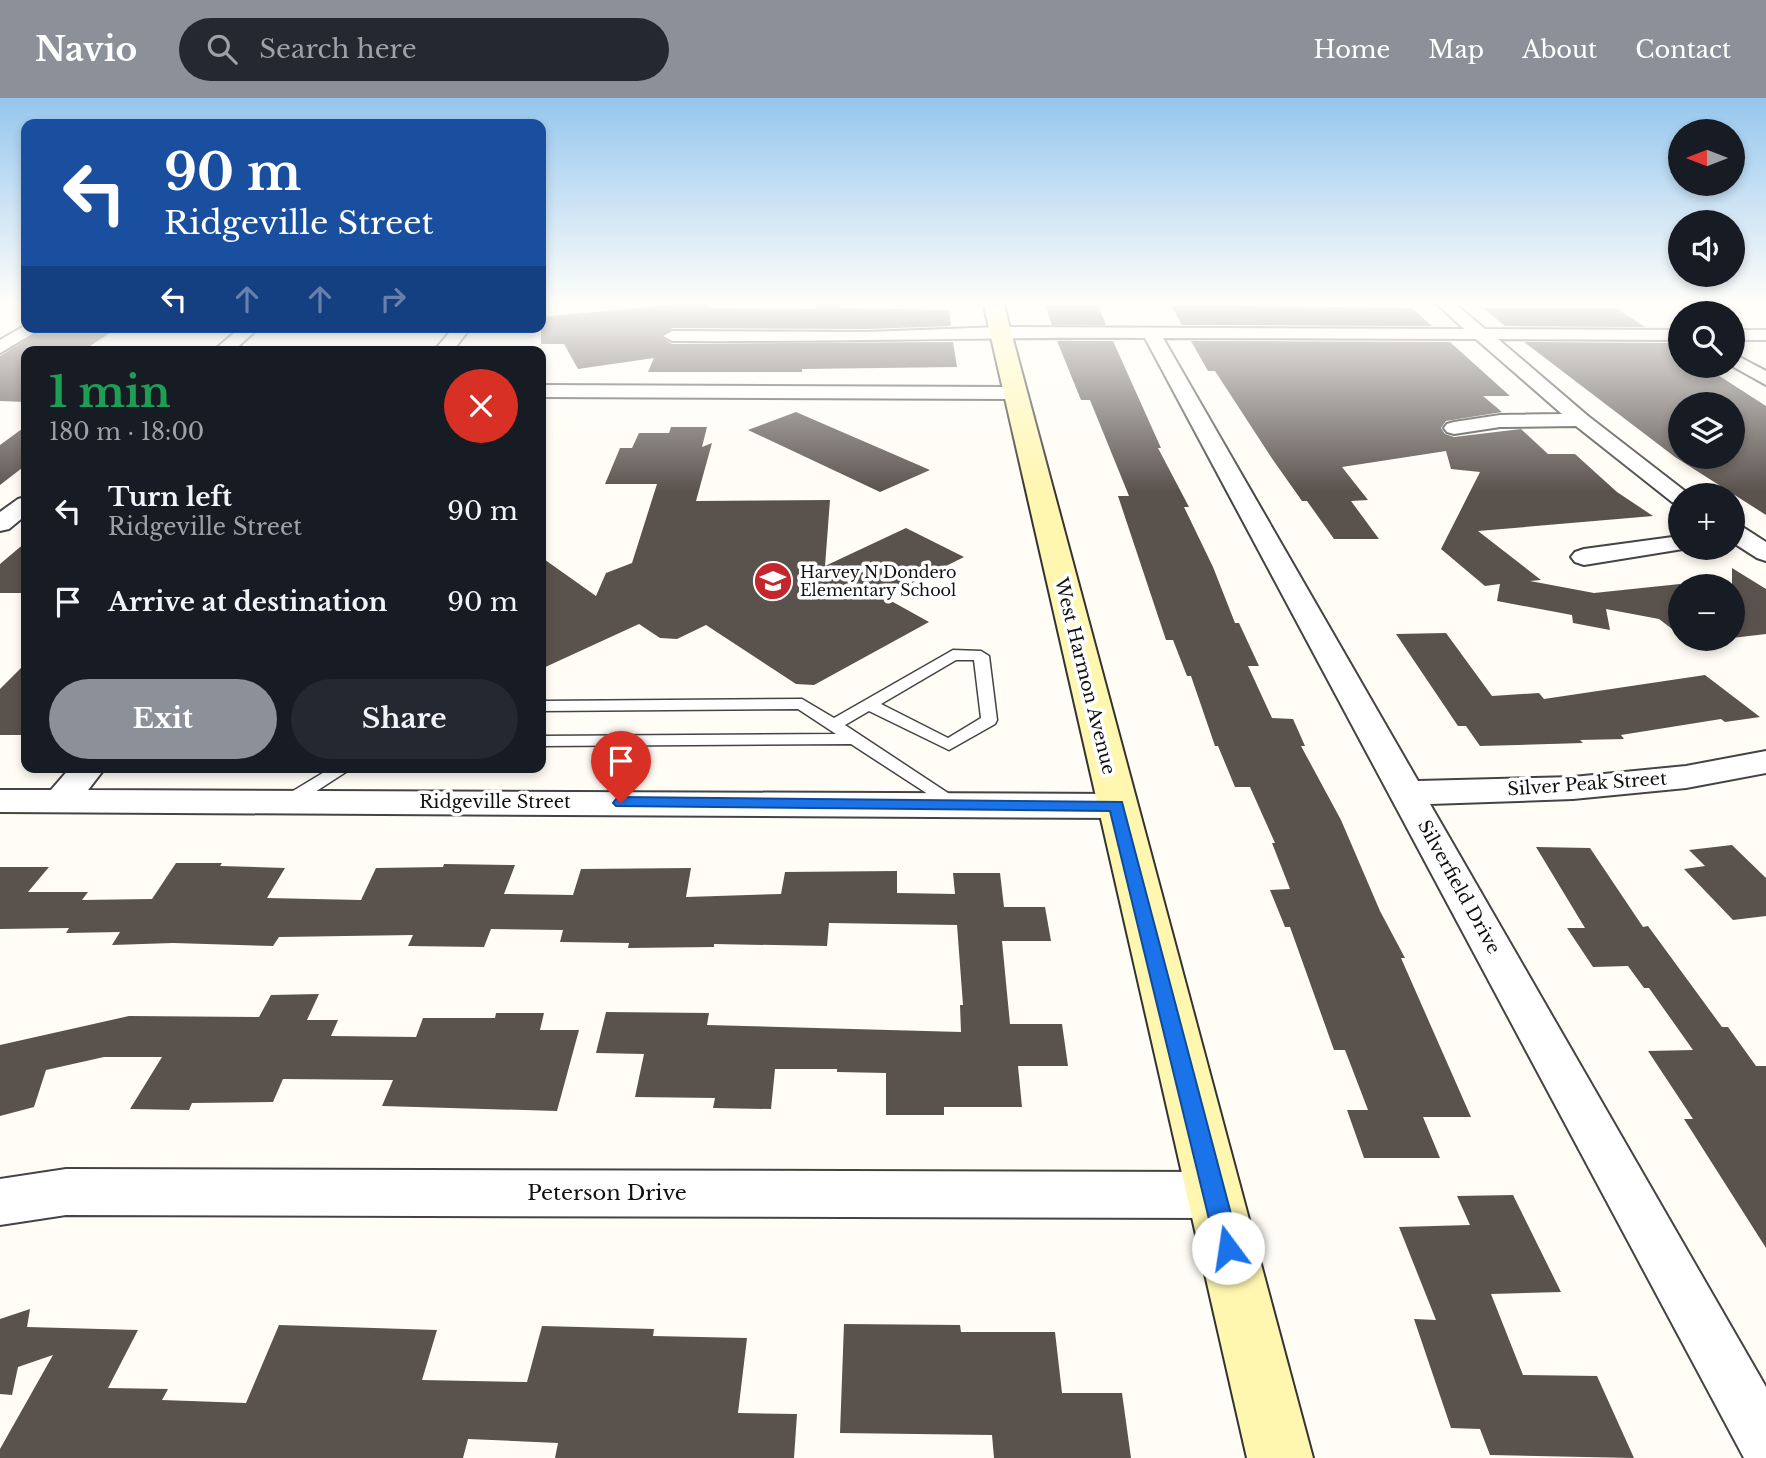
<!DOCTYPE html>
<html lang="en">
<head>
<meta charset="utf-8">
<style>
  body { margin:0; font-family:"Libre Baskerville",serif; background:#242831; color:#f1f3f6; height:100vh; display:flex; flex-direction:column; font-size:26px; white-space:nowrap }
  * { box-sizing:border-box; margin:0 }
  p { font-size:23px; color:#9ea1a6 }
  .icon { flex:none; width:38px; height:38px; fill:none; stroke:currentColor; stroke-width:2; stroke-linecap:round; stroke-linejoin:round }
  .map { position:relative; flex:1; overflow:hidden }
  .details { position:absolute; left:21px; top:248px; width:525px; height:427px; display:flex; flex-direction:column; background:#171b24; border-radius:14px; box-shadow:0 4px 10px #0003 }
  .details>* { flex:none }
  .guide { position:absolute; left:21px; top:21px; width:525px; height:214px; border-radius:14px; box-shadow:0 4px 10px #0003; background:#1a4fa0; color:#fff; overflow:hidden }
  .needle { width:46px; rotate:270deg }
  .tools { position:absolute; left:1668px; top:21px; display:grid; gap:14px }
  .tools a { display:grid; place-items:center; width:77px; height:77px; border-radius:50%; background:#171b24; box-shadow:0 4px 10px #0003; font-size:35px }
  .pin { position:absolute; display:grid; place-items:center; width:60px; height:60px; color:#fff; margin:-72px -30px; border-radius:50% 50% 50% 0; rotate:-45deg; box-shadow:0 0 7px #0007 }
  .pin .icon { rotate:45deg }
  .me { position:absolute; width:77px; margin:-38px; rotate:346deg; stroke-linejoin:round; filter:drop-shadow(0 0 5px #0008) }
  .turn { display:flex; align-items:center; gap:24px; height:147px; padding:0 28px; font-size:32px }
  .turn .icon { width:91px; height:91px; stroke-width:2.5 }
  .turn b { display:block; font-size:49px; line-height:60px }
  .lanes { display:flex; align-items:center; height:66px; padding:0 28px; background:#0003; justify-content:center; gap:35px; direction:ltr }
  .lanes .off { opacity:.35 }
  .round { display:grid; place-items:center; flex:none; width:74px; height:74px; border-radius:37px; background:#242831 }
  .headline { display:flex; align-items:center; justify-content:space-between; height:119px; padding:0 28px }
  h1 { font-size:42px; font-weight:700; line-height:52px; color:#1e9e55 }
  .button { display:flex; gap:14px; margin-top:auto; padding:14px 28px }
  .button a { flex:1; height:80px; border-radius:42px; background:#8c9099; color:#fff; font-size:28px; font-weight:700; line-height:80px; text-align:center }
  .button a+a { background:#242831; color:#f1f3f6 }
  ul { padding:0; list-style:none }
  li { display:flex; align-items:center; gap:21px; height:91px; padding:0 28px }
  li div { flex:1 }
  li b { display:block; font-size:26px }
  li em { font-style:normal }
  header { display:flex; align-items:center; gap:42px; box-sizing:border-box; height:98px; padding:0 35px; background:#8c9099; color:#fff }
  header strong { font-size:33px }
  nav { display:flex; gap:38px; margin-inline-start:auto; font-size:24px }
  .search { width:490px; height:63px; background:#242831; display:flex; align-items:center; gap:18px; box-sizing:border-box; padding:0 24px; border-radius:38px; color:#9ea1a6; font-size:26px }
  .map>svg:first-child { display:block }
  .building { fill:#5a524d; fill-rule:evenodd }
  .lines { fill:none; stroke-linecap:round; stroke-linejoin:round }
  .service-casing { stroke:#444; stroke-width:3 }
  .minor-casing { stroke:#444; stroke-width:4 }
  .secondary-casing { stroke:#333; stroke-width:4 }
  .service { fill:#fff; fill-rule:evenodd }
  .minor { fill:#fff; fill-rule:evenodd }
  .secondary { fill:#fff6b0; fill-rule:evenodd }
  .route { fill:#1a73e8; stroke:#114b97; stroke-width:2 }
  .labels { text-anchor:middle; dominant-baseline:central; stroke-width:7; stroke-linejoin:round; paint-order:stroke }
  .far-poi-label { font-size:16px; fill:#111; stroke:#fff; text-anchor:start }
  .street-label { font-size:18px; fill:#111; stroke:#fff }
  .near-street-label { font-size:21px; fill:#111; stroke:#fff }
</style>
</head>
<body>
<header>
<strong>Navio</strong>
<div class="search"><svg class="icon" aria-label="search" viewBox="0 0 24 24"><circle cx="10" cy="10" r="6"/><path d="M15 15l6 6"/></svg>Search here</div>
<nav><a>Home</a><a>Map</a><a>About</a><a>Contact</a></nav>
</header>
<div class="map">
<svg width="1766" height="1360" viewBox="0 0 1766 1360">
  <rect width="100%" height="100%" fill="#fffdf5"/>
  <path class="building" d="M700,204H706L709,210L815,211L816,204H841V210L949,212L951,228L867,231L672,230L661,239L672,246L953,244L957,269L802,271V274H648L654,260L578,271L564,246H541V219Z
    M1045,207H1098L1106,227H1052Z
    M1171,207L1412,210L1432,228L1182,227Z
    M1483,210H1616L1645,229L1505,228Z
    M47,229H119L81,254H26V304L0,303V258Z
    M1057,243H1113L1161,350H1158L1189,409H1184L1213,469L1235,525H1239L1259,568H1248L1272,620L1293,621L1305,648H1301L1341,722L1380,813L1405,860H1401L1471,1019H1423L1440,1060H1364L1347,1012H1368L1345,952H1334L1290,829H1285L1270,792L1290,791L1272,745H1275L1250,689H1235L1218,648H1215L1191,578H1187L1173,542H1166L1118,398H1129L1090,302H1081Z
    M1191,243L1450,244L1510,298H1483L1502,314L1446,323L1441,330L1445,336L1454,339L1521,331L1548,356H1575L1617,394L1653,418L1478,433L1541,482L1530,483L1594,495L1680,486V537L1659,521L1606,511L1610,532L1573,525L1572,517L1497,503L1500,486L1485,488L1441,451L1480,374L1451,371L1446,353L1342,369L1368,402L1351,403L1379,441H1334L1307,403H1302L1273,362L1215,273H1208Z
    M1524,244L1669,245L1680,252V268H1704L1766,308V417L1675,359ZM1680,306H1732V359H1680Z
    M796,314L930,372L880,394L748,332Z
    M26,328V367L0,387V347Z
    M671,329H707L702,349L712,345L696,403L830,402L825,468L906,430L964,459L884,499L929,524L814,587L796,586L706,527L677,541L660,540L639,526L541,571V459L596,498L606,475L632,465L657,386H605L620,350H632L639,335H669Z
    M26,444V495H0V466Z
    M1732,470L1766,491V536L1732,540Z
    M1446,535L1492,598L1539,595L1544,601L1705,577L1760,619L1725,624L1721,621L1621,637L1624,641L1580,642L1583,645L1480,648L1466,628H1458L1396,536Z
    M26,565V637H0V591Z
    M1732,747L1766,780V818L1733,822L1684,771L1705,768L1689,752Z
    M1536,749L1590,750L1643,829L1648,828L1722,929H1728L1756,968H1766V1150L1684,1021H1693L1648,953L1693,952L1649,890H1644L1628,868L1593,869L1567,830H1585Z
    M176,765H222L220,768L285,770L267,800L361,802L376,770L443,769L444,766L515,767L504,796L573,797L581,771L691,770L686,799L781,796L785,774L897,773V795L955,796L953,775H1000L1004,809H1045L1051,843H1002L1010,926H1062L1068,968H1018L1022,1009H944V1017H886V975L837,974V971H775L771,1011L713,1010L715,1000L635,999L644,956L596,955L606,914L709,915L707,927L961,934L960,907H963L957,827L829,825L827,848L714,846V849L628,850L629,845L560,844L563,832L491,831L484,849L408,848L413,837L279,839L273,848L173,845L112,847L120,834L66,835L69,830L0,831V769H49L28,794H88L82,802L152,801Z
    M319,896L307,922H338L331,938L416,939L423,920H495L496,915H544L540,932H579L557,1013L382,1008L393,982L283,981L273,1004L192,1005L189,1012L130,1011L162,959H104L46,972L34,1009L0,1018V947L129,918L259,919L271,897Z
    M1513,1097L1561,1194L1491,1196L1523,1277L1597,1278L1634,1360L1490,1357L1480,1331L1451,1330L1414,1221L1436,1222L1399,1129L1470,1127L1457,1098Z
    M30,1211L27,1229L138,1232L108,1290L168,1291L162,1302L246,1305L279,1227L437,1232L422,1282L527,1284L542,1228L654,1231L653,1238L747,1240L738,1315L797,1316L794,1360H555L558,1345L468,1341L463,1360H0V1351L53,1257L18,1269L12,1297L0,1296V1221Z
    M844,1226L960,1227L961,1234H1055L1062,1295H1122L1131,1360H994L992,1337L840,1335Z"/>
  <g class="lines">
    <g class="service-casing">
      <path id="service" d="M953,552L981,553L989,558L997,622L995,626L949,652L869,613L845,627L960,703L963,707L960,711L954,713L851,646L541,648V638L836,636L798,611L541,613V603L802,601L834,620ZM956,562H974L981,620L948,640L881,606Z
        M331,670H352L295,707H283L280,703L283,699Z"/>
    </g>
    <g class="minor-casing">
      <path id="minor" d="M1435,204H1453L1485,231L1680,232V242L1498,241L1588,318L1690,397H1680V406L1672,404L1576,328L1500,329L1454,336L1447,334L1444,330L1447,326L1454,324L1500,317L1562,316L1476,241L1163,240L1418,683L1573,679L1686,668L1766,653V675L1686,690L1573,701L1430,706L1766,1289V1360H1744L1145,240C987,239 830,244 672,243L663,238L672,233L867,234L1000,229L1464,231Z
        M26,227L44,229L0,255V242Z
        M241,229H260L232,254H212Z
        M454,229H471L452,254H433Z
        M1732,232H1766V242H1732Z
        M1732,255L1766,273V287L1732,268Z
        M541,287L1014,289L1024,295L1014,301L541,299Z
        M26,399V417L9,431L0,433V414L18,401Z
        M1732,426L1741,428L1766,444V463L1757,460L1732,444Z
        M1680,438V450H1689L1584,467L1575,464L1571,459L1575,454L1584,451Z
        M70,670H105L88,692L1117,696L1129,700L1134,708L1129,716L1117,720L0,714V692H51Z
        M66,1071L1215,1074L1232,1081L1239,1097L1232,1113L1215,1120L66,1117L0,1127V1081Z"/>
    </g>
    <g class="secondary-casing">
      <path id="secondary" d="M983,204H1003L1313,1360H1247Z"/>
    </g>
    <use href="#service" class="service"/>
    <use href="#minor" class="minor"/>
    <use href="#secondary" class="secondary"/>
  </g>
  <linearGradient id="sky" x2="0" y2="1"><stop stop-color="#95c6ee"/><stop offset="0.52" stop-color="#fffefa"/><stop offset="1" stop-color="#fffefa" stop-opacity="0"/></linearGradient>
  <rect width="1766" height="394" fill="url(#sky)"/>
  <path class="route" d="M621,699L1122,704L1240,1150L1236,1158L1228,1162L1219,1158L1216,1150L1110,713L616,708L613,705L616,701Z"/>
  <defs>
    <g id="school-disc" transform="scale(2.0125)"><circle r="9.5" fill="#c4262e" stroke="#fff"/><path d="M0-5L7-2L0 1L-7-2ZM-4 1L0 2.5L4 1V4Q0 6-4 4Z" fill="#fff"/></g>
  </defs>
  <g fill-rule="evenodd">
    <use href="#school-disc" x="773" y="483"/>
  </g>
  <g class="labels">
    <g class="far-poi-label">
      <text x="800" y="474">Harvey N Dondero<tspan x="800" dy="18">Elementary School</tspan></text>
    </g>
    <g class="street-label">
      <text transform="translate(1085 578) rotate(76)">West Harmon Avenue</text>
      <text transform="translate(1587 686) rotate(-4)">Silver Peak Street</text>
      <text x="495" y="704">Ridgeville Street</text>
      <text transform="translate(1459 789) rotate(61)">Silverfield Drive</text>
    </g>
    <g class="near-street-label">
      <text x="607" y="1095">Peterson Drive</text>
    </g>
  </g>
</svg>
<div class="tools">
<a><svg class="needle" viewBox="-14 -14 28 28"><path d="M0-13l5 13h-10z" fill="#e53935"/><path d="M0 13l5-13h-10z" fill="#9ea1a6"/></svg></a>
<a><svg class="icon" aria-label="sound" viewBox="0 0 24 24"><path d="M4 9h4l5-4v14l-5-4H4zM17 9q2 3 0 6"/></svg></a>
<a><svg class="icon" aria-label="search" viewBox="0 0 24 24"><circle cx="10" cy="10" r="6"/><path d="M15 15l6 6"/></svg></a>
<a><svg class="icon" aria-label="layers" viewBox="0 0 24 24"><path d="M12 4l9 5-9 5-9-5zM3 14l9 5 9-5"/></svg></a>
<a>+</a>
<a>−</a>
</div>
<div class="pin" style="left:621px;top:705px;background:#d93025"><svg class="icon" aria-label="arrive" viewBox="0 0 24 24"><path d="M6 21V4h12l-3 4 3 4H6"/></svg></div>
<svg class="me" style="left:1228px;top:1150px" viewBox="-20 -20 40 40"><circle r="19" fill="#fff"/><path d="M0-13L10 11 0 6-10 11z" fill="#1a73e8"/></svg>
<div class="guide">
<div class="turn"><svg class="icon" aria-label="left" viewBox="0 0 24 24"><path d="M17 20v-9H6M10 6l-5 5 5 5"/></svg><div><b>90 m</b>Ridgeville Street</div></div>
<div class="lanes"><svg class="icon" aria-label="left" viewBox="0 0 24 24"><path d="M17 20v-9H6M10 6l-5 5 5 5"/></svg><svg class="icon off" aria-label="ahead" viewBox="0 0 24 24"><path d="M12 20V5M6 11l6-6 6 6"/></svg><svg class="icon off" aria-label="ahead" viewBox="0 0 24 24"><path d="M12 20V5M6 11l6-6 6 6"/></svg><svg class="icon off" aria-label="right" viewBox="0 0 24 24"><path d="M7 20v-9h11M14 6l5 5-5 5"/></svg></div>
</div>
<section class="details">
<div class="headline"><div><h1>1 min</h1><p>180 m · 18:00</p></div><a class="round" style="background:#d93025;color:#fff"><svg class="icon" aria-label="close" viewBox="0 0 24 24"><path d="M6 6l12 12M18 6L6 18"/></svg></a></div>
<ul>
<li><svg class="icon" aria-label="left" viewBox="0 0 24 24"><path d="M17 20v-9H6M10 6l-5 5 5 5"/></svg><div><b>Turn left</b><p>Ridgeville Street</p></div><em>90 m</em></li>
<li><svg class="icon" aria-label="arrive" viewBox="0 0 24 24"><path d="M6 21V4h12l-3 4 3 4H6"/></svg><div><b>Arrive at destination</b></div><em>90 m</em></li>
</ul>
<div class="button"><a>Exit</a><a>Share</a></div>
</section>
</div>
</body>
</html>
